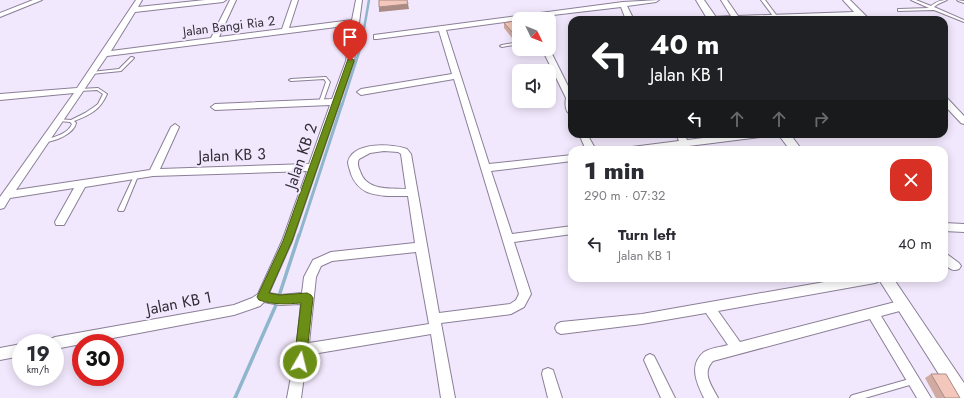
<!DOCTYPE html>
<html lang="en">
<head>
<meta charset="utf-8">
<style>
  body { margin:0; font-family:Jost,sans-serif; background:#f7f7f7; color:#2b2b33; height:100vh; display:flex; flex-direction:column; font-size:15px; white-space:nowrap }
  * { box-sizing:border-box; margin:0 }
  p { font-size:13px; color:#7c7c81 }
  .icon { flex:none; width:22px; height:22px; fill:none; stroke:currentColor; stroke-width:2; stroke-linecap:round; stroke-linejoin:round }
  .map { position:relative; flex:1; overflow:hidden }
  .drawer { position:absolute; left:568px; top:146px; width:380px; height:136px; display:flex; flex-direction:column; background:#fff; border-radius:12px; box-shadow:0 2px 10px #0003 }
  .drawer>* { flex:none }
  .hud { position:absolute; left:568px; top:16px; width:380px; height:122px; border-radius:12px; box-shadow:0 2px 10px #0003; background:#202124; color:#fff; overflow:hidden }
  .needle { width:26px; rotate:133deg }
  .buttons { position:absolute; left:512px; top:12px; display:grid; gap:8px }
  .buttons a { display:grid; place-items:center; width:44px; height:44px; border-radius:8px; background:#fff; box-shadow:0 2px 10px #0003; font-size:20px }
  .speed { position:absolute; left:12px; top:334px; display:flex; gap:8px; font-size:20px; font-weight:700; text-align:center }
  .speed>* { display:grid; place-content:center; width:52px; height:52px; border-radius:50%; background:#fff; box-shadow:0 2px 10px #0003; line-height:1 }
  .speed small { font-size:10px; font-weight:400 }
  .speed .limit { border:6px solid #d22; background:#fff; color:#111 }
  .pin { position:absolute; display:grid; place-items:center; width:34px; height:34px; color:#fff; margin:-41px -17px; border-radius:50% 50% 50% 0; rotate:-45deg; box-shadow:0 0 4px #0007 }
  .pin .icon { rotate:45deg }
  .me { position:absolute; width:44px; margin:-22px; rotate:8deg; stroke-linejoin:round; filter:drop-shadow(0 0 3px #0008) }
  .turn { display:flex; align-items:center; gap:14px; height:84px; padding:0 16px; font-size:18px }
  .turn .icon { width:52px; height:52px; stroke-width:2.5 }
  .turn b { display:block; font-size:28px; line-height:34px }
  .lanes { display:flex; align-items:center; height:38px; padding:0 16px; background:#0003; justify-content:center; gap:20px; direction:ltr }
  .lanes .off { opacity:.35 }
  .round { display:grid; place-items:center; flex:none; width:42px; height:42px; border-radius:12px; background:#f7f7f7 }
  .overview { display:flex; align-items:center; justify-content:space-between; height:68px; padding:0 16px }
  h1 { font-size:24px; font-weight:800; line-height:30px }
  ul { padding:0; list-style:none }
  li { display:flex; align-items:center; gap:12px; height:60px; padding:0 16px }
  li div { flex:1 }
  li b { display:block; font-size:15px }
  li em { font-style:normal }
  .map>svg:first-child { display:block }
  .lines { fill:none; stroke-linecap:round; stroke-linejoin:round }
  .stream-far2 { stroke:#8fb6cc; stroke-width:2.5 }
  .stream-far1 { stroke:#8fb6cc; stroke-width:3 }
  .stream { stroke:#8fb6cc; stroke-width:3.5 }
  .service-casing { stroke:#8b7f97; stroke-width:2 }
  .minor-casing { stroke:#8b7f97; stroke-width:2 }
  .tertiary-casing { stroke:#8b7f97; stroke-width:2 }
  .service { fill:#fff; fill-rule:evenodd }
  .minor { fill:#fff; fill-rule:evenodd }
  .tertiary { fill:#fff; fill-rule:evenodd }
  .wall { fill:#d1aba2 }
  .shaded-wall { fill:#aa8b84 }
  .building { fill:#f3c7bc; stroke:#aa8b84 }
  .route { fill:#6b8e16; stroke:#465c0e }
  .labels { text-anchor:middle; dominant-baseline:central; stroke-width:4; stroke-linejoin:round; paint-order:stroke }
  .far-street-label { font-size:13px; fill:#322d37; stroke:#f2e8fd }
  .street-label { font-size:16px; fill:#322d37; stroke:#f2e8fd }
</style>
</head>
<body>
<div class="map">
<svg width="964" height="398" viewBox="0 0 964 398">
  <rect width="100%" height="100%" fill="#f2e8fd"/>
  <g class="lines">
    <path class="stream-far2" d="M342,105L361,46L369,0"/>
    <path class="stream-far1" d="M299,236L342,104"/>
    <path class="stream" d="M235,398L276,305L299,235"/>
    <g class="service-casing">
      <path id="service" d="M761,0H765L780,20H776Z
        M911,0H916L931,6C936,2 940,0 947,0L938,4L934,7L964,20V22L934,10L898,11V9H899L929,8Z
        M957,0L964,1V3L958,1Z
        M519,42V44L502,47L500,46L502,45Z
        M131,57H132L134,58L121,71L91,74L89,73L91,72L119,69Z
        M325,77H326L330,82L323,102L321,103L319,102L326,82L324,79L291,81L289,80L291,79Z
        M98,88L107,94C100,110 90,115 74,121L76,123C74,134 54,142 44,142V140C54,137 68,134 72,124L70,122L59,121H57V119L71,120L85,113L94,107L98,104L103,94L97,90L80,91H79V89Z
        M136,174L138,176L124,210L123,211H119L118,210L134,176Z
        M913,378L915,379L916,381L915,383L913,384L865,398H850L851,396L853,395Z"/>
    </g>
    <g class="minor-casing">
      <path id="minor" d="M33,0H42L0,17V13Z
        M136,0H142L138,7L205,0H226L223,2L135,12L111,51L211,38L230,0H236L219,37L282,29L292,0H298L289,28L352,20L356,0H362L354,61L292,241L269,293L280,295L302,293L304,277L313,260L331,252L415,243L408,196C394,196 380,197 367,192C359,188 354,182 351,174C350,170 348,165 348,162C353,141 393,144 407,149L411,154L439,313L510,304L516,300L519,294L454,79L361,95L357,92L361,89L452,74L439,31L377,39H374V35L623,2L659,0L656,2L627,6L634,20H626L621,7L519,19V20L446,30L489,164L572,155V161L491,171L512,234L572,226V234L514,242L531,294L524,307L511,314L441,323L455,398H441L431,334L307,355L301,398H287L296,350L301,304L280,305L264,302L260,306L234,315L55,349V343H49L51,339L55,337L234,305L252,298L258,294L282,241L307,171L153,176L85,187L64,225H56L55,222L74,188L10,198L4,208L0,209V197L74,93L0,100V94L77,88ZM352,25L346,61L332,99L215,104L211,107L215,110L330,105L309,164L160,169L179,127L175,124L171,127L150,170L16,190L107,56ZM384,151L398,152L401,154L406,189C389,188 366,191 360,171C358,167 357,163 359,159L370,153ZM416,252L429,324L309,343L316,277L321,266L332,261Z
        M721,0H727L738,16L854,12L843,0H850L870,20H862L858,16L710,20V17H713L731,16Z
        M549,48L572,94V115C565,113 565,104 566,98L542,49Z
        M944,97L947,98L964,116V124L961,123L944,105Z
        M579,134H587L596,150H586Z
        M676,134H684L687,140L736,134H764L760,137L657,150H627L632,147L679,141Z
        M944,223L964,224V232L944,231Z
        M944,252L959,263L961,266L959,269C952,272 949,268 944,263Z
        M847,278H881L879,281L875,283L718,311L740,342L903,300L907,301L909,305L907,309L881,316L931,398H917L870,319L713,361C701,373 712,386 718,398H704C697,384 688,365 704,352C710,348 721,347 728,345L706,313L642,324L561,334L557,332L555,328L557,324L561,322L642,314Z
        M21,344V356L0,360V348Z
        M650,354L654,356L675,398H661L644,360L646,356Z
        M548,368L553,370L562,398H548L542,374L543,370Z"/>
    </g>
    <g class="tertiary-casing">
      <path id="tertiary" d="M696,0H704L718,20H708Z
        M778,134H790L802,150H790Z
        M878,278H893L964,383V398H954Z"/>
    </g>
    <use href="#service" class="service"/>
    <use href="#minor" class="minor"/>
    <use href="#tertiary" class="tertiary"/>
  </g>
  <path class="wall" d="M519,20L512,38L504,28V23Z
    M931,374L960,398H936L925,378Z"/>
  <path class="shaded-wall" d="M408,4L409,9L379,12V7Z
    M519,31V36L512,38L513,33Z"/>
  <path class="building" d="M379,0H407L408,4L379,7Z
    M519,20V31L513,33L504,23Z
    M931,374H946L960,398H945Z"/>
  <path class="route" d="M348,59H353L354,61L292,241L269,293L280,295L307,293L311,295L313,298L306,362L304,366L300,367L296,366L294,362L301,303C287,304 273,305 259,300L257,297L283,241Z"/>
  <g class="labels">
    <g class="far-street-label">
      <text transform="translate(229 26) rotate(-7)">Jalan Bangi Ria 2</text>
    </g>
    <g class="street-label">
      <text transform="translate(232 155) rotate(-2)">Jalan KB 3</text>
      <text transform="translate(301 156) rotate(-71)">Jalan KB 2</text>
      <text transform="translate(179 303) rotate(-11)">Jalan KB 1</text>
    </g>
  </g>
</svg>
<div class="buttons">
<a><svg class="needle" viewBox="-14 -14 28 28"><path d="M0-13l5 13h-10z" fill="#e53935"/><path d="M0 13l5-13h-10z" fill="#7c7c81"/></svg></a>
<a><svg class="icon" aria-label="sound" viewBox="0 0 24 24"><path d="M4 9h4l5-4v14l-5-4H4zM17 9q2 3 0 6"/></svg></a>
</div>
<div class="speed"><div>19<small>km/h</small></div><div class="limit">30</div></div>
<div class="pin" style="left:350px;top:61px;background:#d93025"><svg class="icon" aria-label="arrive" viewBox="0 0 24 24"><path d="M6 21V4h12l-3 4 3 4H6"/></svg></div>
<svg class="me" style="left:300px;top:362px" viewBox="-20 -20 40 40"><circle r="17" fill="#6b8e16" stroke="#fff" stroke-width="3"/><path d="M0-11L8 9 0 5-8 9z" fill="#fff"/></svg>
<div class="hud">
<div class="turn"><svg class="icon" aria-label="left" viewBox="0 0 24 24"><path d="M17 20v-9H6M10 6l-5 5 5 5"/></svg><div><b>40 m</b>Jalan KB 1</div></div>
<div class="lanes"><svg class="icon" aria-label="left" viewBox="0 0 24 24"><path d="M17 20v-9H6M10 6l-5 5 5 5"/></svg><svg class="icon off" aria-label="ahead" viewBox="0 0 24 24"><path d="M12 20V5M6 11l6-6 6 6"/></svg><svg class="icon off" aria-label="ahead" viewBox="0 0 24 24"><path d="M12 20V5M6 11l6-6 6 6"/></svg><svg class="icon off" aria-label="right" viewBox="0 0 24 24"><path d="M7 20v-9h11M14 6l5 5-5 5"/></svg></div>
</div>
<section class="drawer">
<div class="overview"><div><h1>1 min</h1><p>290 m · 07:32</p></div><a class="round" style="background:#d93025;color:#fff"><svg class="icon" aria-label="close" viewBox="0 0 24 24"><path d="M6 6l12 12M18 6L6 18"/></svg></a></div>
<ul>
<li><svg class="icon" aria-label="left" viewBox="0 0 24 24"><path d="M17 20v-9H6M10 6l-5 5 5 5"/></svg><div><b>Turn left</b><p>Jalan KB 1</p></div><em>40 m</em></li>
</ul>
</section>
</div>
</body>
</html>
